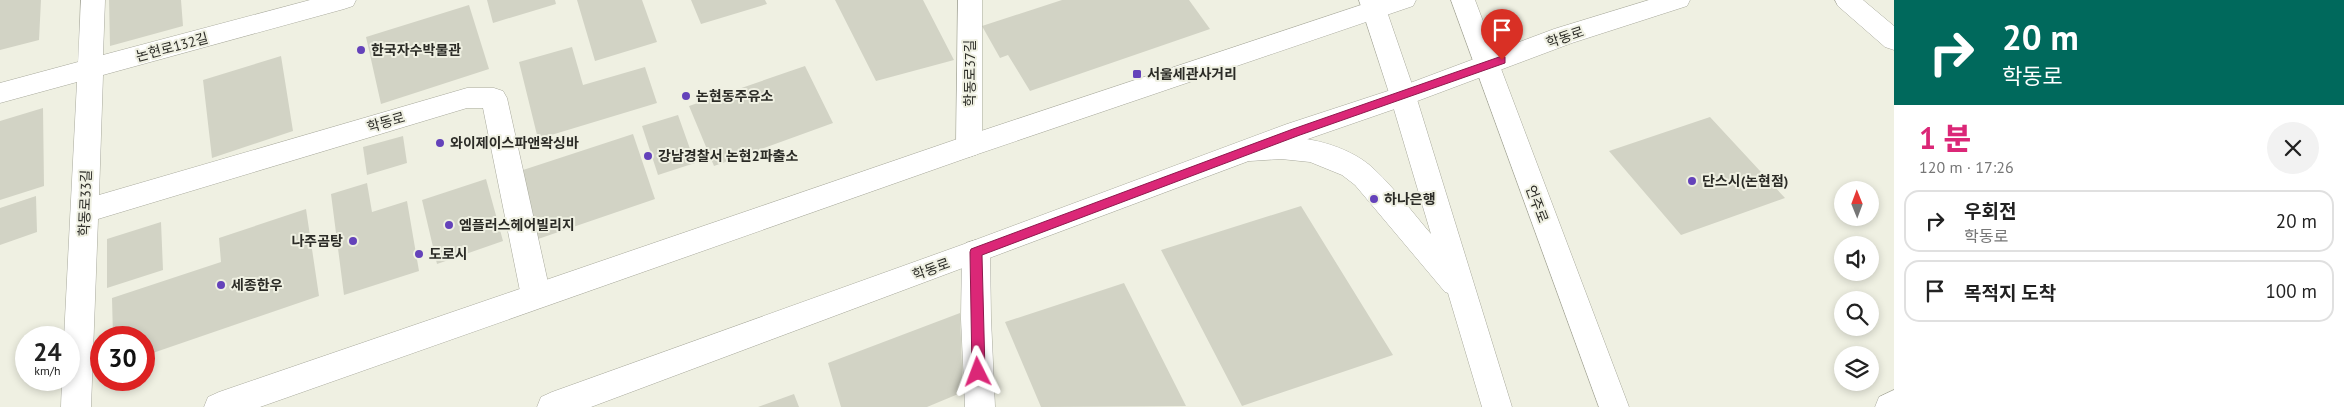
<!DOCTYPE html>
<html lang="ko">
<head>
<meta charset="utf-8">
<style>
  body { margin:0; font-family:"PT Sans","Noto Sans KR",sans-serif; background:#f2f2f2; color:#222; height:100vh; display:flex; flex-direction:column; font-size:19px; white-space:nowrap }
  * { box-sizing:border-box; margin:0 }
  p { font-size:16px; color:#767676 }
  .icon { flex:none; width:28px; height:28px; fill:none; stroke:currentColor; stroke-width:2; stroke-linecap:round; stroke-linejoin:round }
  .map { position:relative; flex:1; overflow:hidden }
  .details { display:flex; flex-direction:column; background:#fff; width:450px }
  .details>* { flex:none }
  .top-card { background:#00695c; color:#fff; overflow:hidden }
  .needle { width:32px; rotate:359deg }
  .controls { position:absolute; left:1834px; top:181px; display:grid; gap:10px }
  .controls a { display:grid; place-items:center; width:45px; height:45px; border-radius:50%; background:#fff; box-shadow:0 2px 8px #0003; font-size:25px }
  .speed { position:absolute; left:15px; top:326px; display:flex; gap:10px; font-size:25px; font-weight:700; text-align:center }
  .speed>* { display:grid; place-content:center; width:65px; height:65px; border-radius:50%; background:#fff; box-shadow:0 2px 8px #0003; line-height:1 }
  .speed small { font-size:12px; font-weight:400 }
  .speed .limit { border:8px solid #d22; background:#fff; color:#111 }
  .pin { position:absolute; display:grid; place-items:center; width:42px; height:42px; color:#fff; margin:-51px -21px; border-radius:50% 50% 50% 0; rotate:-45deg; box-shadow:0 0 5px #0007 }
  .pin .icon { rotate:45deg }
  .me { position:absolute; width:55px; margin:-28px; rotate:357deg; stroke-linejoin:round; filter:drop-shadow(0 0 4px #0008) }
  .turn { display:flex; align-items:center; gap:18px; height:105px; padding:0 25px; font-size:22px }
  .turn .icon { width:65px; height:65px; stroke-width:2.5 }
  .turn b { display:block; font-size:35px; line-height:42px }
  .round { display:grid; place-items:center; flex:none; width:52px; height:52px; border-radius:26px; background:#f2f2f2 }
  .head { display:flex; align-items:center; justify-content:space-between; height:85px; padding:0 25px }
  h1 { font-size:30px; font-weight:800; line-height:38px; color:#db2777 }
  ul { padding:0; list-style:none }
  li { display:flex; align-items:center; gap:15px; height:62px; margin:0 10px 8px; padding:0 15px; border:2px solid #e0e0e0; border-radius:15px }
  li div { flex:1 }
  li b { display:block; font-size:19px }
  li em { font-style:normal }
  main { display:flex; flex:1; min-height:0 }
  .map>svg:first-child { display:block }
  .building { fill:#d2d3c5 }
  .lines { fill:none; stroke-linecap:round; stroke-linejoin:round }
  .street-casing { stroke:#a8a99c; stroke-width:1 }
  .secondary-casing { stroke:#a8a99c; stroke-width:1 }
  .primary-casing { stroke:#a8a99c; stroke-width:1 }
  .street { fill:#fff; fill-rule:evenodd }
  .secondary { fill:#fff; fill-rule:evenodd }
  .primary { fill:#fff; fill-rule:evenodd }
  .route { fill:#db2777; stroke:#8e194d }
  .poi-dot { fill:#6442ba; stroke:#eff0e2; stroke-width:2 }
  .labels { text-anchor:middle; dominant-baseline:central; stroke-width:4; stroke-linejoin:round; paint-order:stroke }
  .street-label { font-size:14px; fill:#2b2b26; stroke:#eff0e2 }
  .poi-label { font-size:14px; font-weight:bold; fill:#2b2b26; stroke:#eff0e2; text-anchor:start }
</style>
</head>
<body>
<main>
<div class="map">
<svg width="1894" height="407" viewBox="0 0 1894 407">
  <rect width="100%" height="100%" fill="#eff0e2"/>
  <path class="building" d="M0,0H41L39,40L0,50Z
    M109,0H181L183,26L110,46Z
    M487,0H555L556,4L493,23Z
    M577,0H642L657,42L595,61Z
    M691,0H765L767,4L701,24Z
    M835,0H923L954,60L876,81Z
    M1062,0H1189L1210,29L1030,91L1008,55L1000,58L982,26Z
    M469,5L489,69L381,104L366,37Z
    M572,47L583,85L645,67L657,103L538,139L519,62Z
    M281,56L293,131L212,158L203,80Z
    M805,66L833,123L714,166L689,106Z
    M43,108L44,186L0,200V121Z
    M678,115L695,163L658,175L642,126Z
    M1710,117L1785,198L1681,235L1609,151Z
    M633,134L655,199L538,239L520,171Z
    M403,136L407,163L367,175L363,147Z
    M486,179L503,241L437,264L422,200Z
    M367,183L372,212L407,201L419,271L344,295L331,194Z
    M36,196L37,232L0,245V208Z
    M1301,206L1393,355L1242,406L1161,250Z
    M306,209L319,296L144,356V338H113L112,298L221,262L219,238Z
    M161,222L163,270L107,288V239Z
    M1124,283L1186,406L1041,407L1005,322Z
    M960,313L963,392L927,407H841L828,363Z
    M794,394L799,407H758Z"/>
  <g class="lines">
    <g class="street-casing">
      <path id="street" d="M81,0H105L103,55L310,0H356L353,6L344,9L103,75L99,195L467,88H494L503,91L507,98L551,296L546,305L536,309L526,305L521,296L483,108H467L98,219L91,407H61L62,380H69V338H64L77,82L0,103V83L78,62Z
        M958,0H982V146L978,154L969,157L960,154L956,146Z
        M1835,0H1863L1894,26V50L1885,47L1838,6Z
        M976,240L986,243L990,252L991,319L995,407H965L961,319L962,252L966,243Z
        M1894,390V407H1875L1879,397Z"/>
    </g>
    <g class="secondary-casing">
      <path id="secondary" d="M1376,0H1416L1413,6L978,154L260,407H204L208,397L219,392L969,135Z
        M1649,0H1690L1687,6L1572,43L1412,103L1305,140L591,407H537L541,397L552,392L967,243L1287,124L1394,89L1554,29Z"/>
    </g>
    <g class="primary-casing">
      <path id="primary" d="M1359,0H1383L1416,96L1512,407H1482L1448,293L1445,292L1355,185L1342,175L1310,162L1281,159L1250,161L1241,158L1237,150L1241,142C1280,129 1345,140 1375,170C1395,189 1413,213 1431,234L1390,96Z
        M1451,0H1475L1629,407H1599Z"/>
    </g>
    <use href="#street" class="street"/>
    <use href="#secondary" class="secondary"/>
    <use href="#primary" class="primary"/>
  </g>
  <path class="route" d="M1502,56L1505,57V63L1300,135L982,255L985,372L983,376L978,378L974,376L972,372L970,252L971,249L1293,129Z"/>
  <g class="poi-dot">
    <circle cx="361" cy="50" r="5"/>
    <rect x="1132" y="69" width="10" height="10" rx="2.5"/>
    <circle cx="686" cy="96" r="5"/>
    <circle cx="440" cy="143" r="5"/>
    <circle cx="648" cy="156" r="5"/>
    <circle cx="1692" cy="181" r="5"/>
    <circle cx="1374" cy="199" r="5"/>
    <circle cx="449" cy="225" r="5"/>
    <circle cx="353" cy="241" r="5"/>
    <circle cx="419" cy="254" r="5"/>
    <circle cx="221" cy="285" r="5"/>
  </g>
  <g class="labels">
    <g class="street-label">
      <text transform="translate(1565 37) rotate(-19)">학동로</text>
      <text transform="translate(172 47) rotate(-15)">논현로132길</text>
      <text transform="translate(970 73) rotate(-90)">학동로37길</text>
      <text transform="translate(386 122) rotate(-16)">학동로</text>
      <text transform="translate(85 203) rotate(-88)">학동로33길</text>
      <text transform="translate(1537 204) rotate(69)">언주로</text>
      <text transform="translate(931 269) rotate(-20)">학동로</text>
    </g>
    <g class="poi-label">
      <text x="371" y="50">한국자수박물관</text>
      <text x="1147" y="74">서울세관사거리</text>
      <text x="696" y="96">논현동주유소</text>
      <text x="450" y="143">와이제이스파앤왁싱바</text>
      <text x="658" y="156">강남경찰서 논현2파출소</text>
      <text x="1702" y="181">단스시(논현점)</text>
      <text x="1384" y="199">하나은행</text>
      <text x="459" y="225">엠플러스헤어빌리지</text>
      <text x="343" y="241" text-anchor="end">나주곰탕</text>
      <text x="429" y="254">도로시</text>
      <text x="231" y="285">세종한우</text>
    </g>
  </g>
</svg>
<div class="controls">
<a><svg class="needle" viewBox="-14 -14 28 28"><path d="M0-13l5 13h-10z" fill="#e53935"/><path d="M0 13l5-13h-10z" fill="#767676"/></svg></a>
<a><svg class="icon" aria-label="sound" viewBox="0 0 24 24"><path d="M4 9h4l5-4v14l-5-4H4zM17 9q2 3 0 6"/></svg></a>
<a><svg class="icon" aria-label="search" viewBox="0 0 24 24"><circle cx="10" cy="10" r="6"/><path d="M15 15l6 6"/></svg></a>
<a><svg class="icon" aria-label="layers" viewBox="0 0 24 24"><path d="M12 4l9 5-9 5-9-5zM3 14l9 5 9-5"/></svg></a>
</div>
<div class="speed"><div>24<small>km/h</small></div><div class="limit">30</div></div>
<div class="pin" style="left:1502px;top:60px;background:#d93025"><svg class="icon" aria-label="arrive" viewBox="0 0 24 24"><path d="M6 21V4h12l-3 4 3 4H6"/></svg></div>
<svg class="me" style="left:978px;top:372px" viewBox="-20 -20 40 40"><path d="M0-17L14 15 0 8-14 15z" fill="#db2777" stroke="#fff" stroke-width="4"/></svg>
</div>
<section class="details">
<div class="top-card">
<div class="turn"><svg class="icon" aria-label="right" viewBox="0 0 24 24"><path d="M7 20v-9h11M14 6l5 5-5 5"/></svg><div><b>20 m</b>학동로</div></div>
</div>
<div class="head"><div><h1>1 분</h1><p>120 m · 17:26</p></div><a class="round"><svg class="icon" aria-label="close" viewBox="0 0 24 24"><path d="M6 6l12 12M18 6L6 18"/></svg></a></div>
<ul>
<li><svg class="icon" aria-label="right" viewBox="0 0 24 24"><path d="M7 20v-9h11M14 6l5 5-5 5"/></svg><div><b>우회전</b><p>학동로</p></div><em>20 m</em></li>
<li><svg class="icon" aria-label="arrive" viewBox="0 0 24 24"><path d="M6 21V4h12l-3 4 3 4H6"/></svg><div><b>목적지 도착</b></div><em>100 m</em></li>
</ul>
</section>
</main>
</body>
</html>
